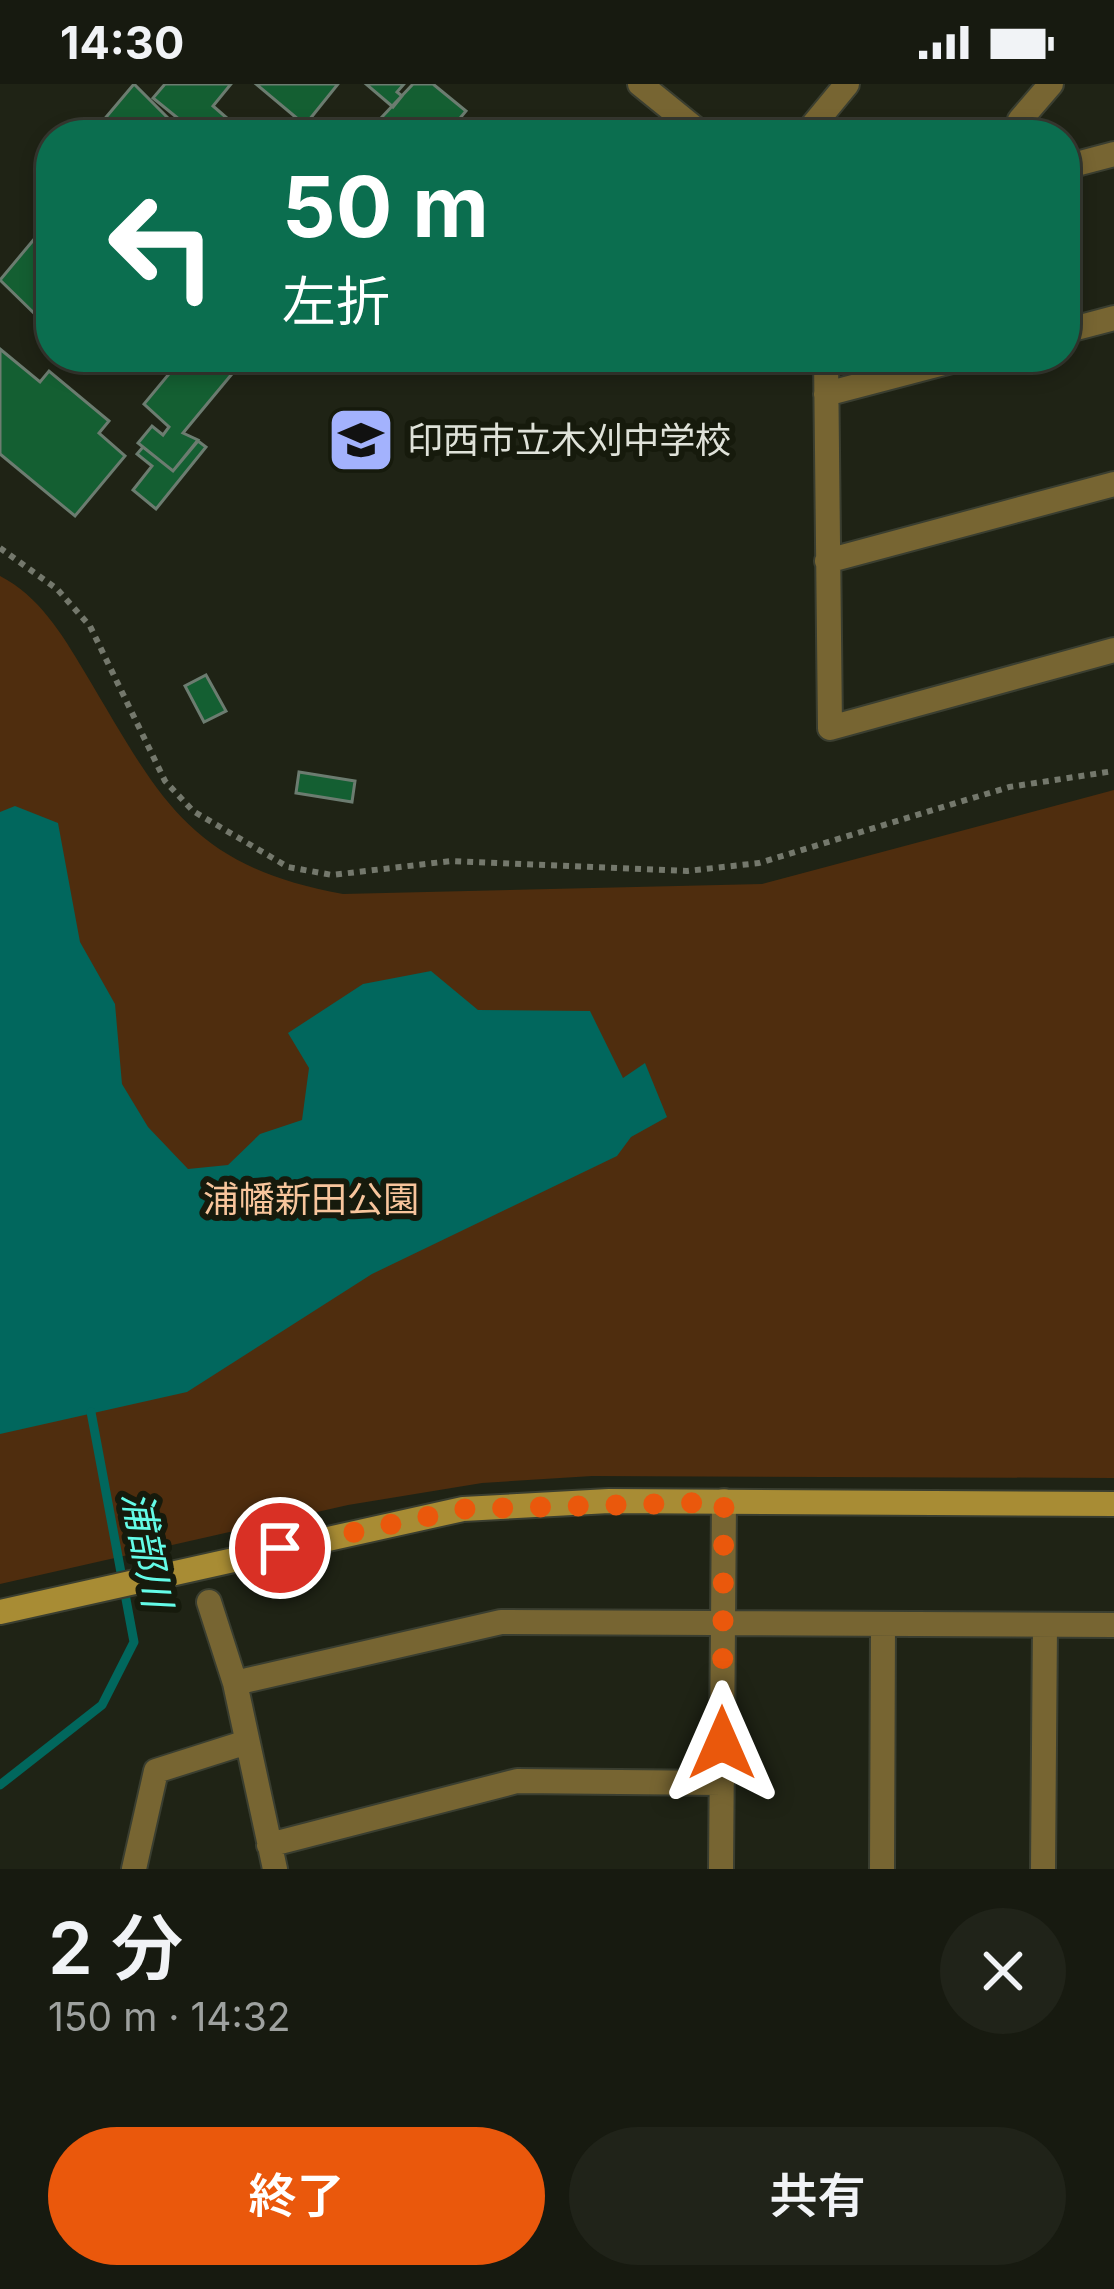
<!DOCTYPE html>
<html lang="ja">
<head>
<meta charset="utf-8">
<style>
  body { margin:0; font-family:Inter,"Noto Sans JP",sans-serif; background:#202319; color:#f1f3f6; height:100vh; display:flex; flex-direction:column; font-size:45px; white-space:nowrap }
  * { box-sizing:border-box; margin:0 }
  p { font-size:39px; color:#9ea19f }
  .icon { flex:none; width:66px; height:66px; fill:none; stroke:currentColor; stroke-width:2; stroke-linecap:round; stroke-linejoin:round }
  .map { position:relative; height:1785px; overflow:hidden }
  .side { display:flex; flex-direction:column; background:#171a10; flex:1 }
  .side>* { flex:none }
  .guide { position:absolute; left:36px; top:36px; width:1044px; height:252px; border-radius:48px; box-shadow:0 6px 18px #0003,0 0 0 3px #363830; background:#0b6e4f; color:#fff; overflow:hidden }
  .pin { position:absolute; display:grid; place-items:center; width:102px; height:102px; color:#fff; margin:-51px; border:6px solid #fff; border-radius:50%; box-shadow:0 3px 12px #0007 }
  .me { position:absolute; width:132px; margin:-66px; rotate:0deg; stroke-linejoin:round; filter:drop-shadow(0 0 9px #0008) }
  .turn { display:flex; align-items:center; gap:42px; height:252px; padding:0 48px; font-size:54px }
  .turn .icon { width:156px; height:156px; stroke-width:2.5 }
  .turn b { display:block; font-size:84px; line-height:102px }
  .round { display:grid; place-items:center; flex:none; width:126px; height:126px; border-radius:63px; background:#202319 }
  .headline { display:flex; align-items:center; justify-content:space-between; height:204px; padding:0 48px }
  h1 { font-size:72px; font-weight:600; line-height:90px }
  .primary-button { display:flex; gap:24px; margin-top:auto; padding:24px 48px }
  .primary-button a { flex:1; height:138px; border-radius:72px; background:#ea580c; color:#fff; font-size:48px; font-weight:600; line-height:138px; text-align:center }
  .primary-button a+a { background:#202319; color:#f1f3f6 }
  .status { display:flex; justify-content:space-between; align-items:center; height:84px; padding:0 60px; background:#171a10; direction:ltr }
  .status svg { height:33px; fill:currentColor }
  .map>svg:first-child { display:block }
  .green { fill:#4f2d0e }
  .water { fill:#01675d }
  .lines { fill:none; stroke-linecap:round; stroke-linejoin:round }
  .stream { stroke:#01675d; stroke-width:9 }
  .building { fill:#145f32; stroke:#6c7c70; stroke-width:3 }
  .street-casing { stroke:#3a3e30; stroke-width:28 }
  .secondary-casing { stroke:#3a3e30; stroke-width:28 }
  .path { stroke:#74786c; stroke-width:6; stroke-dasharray:6 6; stroke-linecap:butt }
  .street { stroke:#776532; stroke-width:24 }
  .secondary { stroke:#a88c34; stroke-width:24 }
  .route { stroke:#ea580c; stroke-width:21; stroke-dasharray:0 37.8 }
  .labels { text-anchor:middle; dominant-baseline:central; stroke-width:12; stroke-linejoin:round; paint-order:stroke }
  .poi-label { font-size:36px; fill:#dfe2d9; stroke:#161a0c; text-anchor:start }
  .park-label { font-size:36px; fill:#f8c59c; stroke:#161a0c }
  .water-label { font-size:39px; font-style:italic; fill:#64fce8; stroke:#161a0c }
</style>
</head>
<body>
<div class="status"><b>14:30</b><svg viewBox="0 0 49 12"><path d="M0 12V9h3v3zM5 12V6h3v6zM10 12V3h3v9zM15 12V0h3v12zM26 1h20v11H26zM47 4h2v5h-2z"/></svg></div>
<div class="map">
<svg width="1114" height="1785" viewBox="0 0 1114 1785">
  <rect width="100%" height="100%" fill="#1f2315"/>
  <path class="green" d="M0,492C39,512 62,550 84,587C159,712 187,782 343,810L762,800L1114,706V1394L592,1392L482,1399L348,1421L0,1500Z"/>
  <path class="water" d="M15,722L58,739L80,858L115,920L122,1000L148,1043L188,1085L228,1081L260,1050L302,1036L309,984L288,949L363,900L431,887L478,926L590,927L623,994L645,979L667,1033L631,1053L617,1072L372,1190L187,1308L0,1350V728Z"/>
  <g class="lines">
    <path class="stream" d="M0,1701L102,1621L134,1558L91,1328"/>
  </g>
  <path class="building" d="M134,0L180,46L185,40L153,14L165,0H231L213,22L228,35L218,46L224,51H91Z
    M256,0H338L305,41Z
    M366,0H404L397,8L402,12L393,23Z
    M413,0H433L466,27L446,51H365Z
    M51,135V219L39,234L0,196Z
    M0,265L40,298L49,287L109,337L99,349L125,372L75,432L0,370Z
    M183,273H246L183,349L198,356L173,387L138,359L152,342L163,351L169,343L144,320Z
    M198,357L206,363L156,425L133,406L152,382L137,370L143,363L173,387Z
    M206,591L226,627L204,638L185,602Z
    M299,688L355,697L352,718L296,709Z"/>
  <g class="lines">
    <g class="street-casing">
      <path id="street" d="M640,0L703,51
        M805,51L847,0
        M1024,51L1020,36L1051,0
        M1065,83L1114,70
        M1065,247L1114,234
        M826,273L830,644L1114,566
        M826,310L967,273
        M827,477L1114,400
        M209,1518L235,1599L275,1785
        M235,1599L501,1538L1114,1541
        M269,1761L517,1697L722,1699
        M134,1785L156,1687L247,1658
        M721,1785L724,1417
        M882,1785L883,1540
        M1043,1785L1045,1541"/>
    </g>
    <g class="secondary-casing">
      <path id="secondary" d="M0,1528L463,1425L609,1417L1114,1420"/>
    </g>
    <path class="path" d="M0,464L57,505L90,542L165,697L193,727L288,783L332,791L451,777L687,787L759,779L1009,703L1114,687"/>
    <use href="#street" class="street"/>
    <use href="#secondary" class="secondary"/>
  </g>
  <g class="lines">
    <path class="route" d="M280,1464L463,1425L724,1418L722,1659"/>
  </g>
  <defs>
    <g id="school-square" transform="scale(3.45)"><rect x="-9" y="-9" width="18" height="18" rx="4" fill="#a3b2fd" stroke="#161a0c"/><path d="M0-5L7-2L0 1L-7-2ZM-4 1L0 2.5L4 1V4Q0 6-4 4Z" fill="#111"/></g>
  </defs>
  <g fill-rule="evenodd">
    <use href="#school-square" x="361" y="356"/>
  </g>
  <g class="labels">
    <g class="poi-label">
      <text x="407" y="356">印西市立木刈中学校</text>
    </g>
    <g class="park-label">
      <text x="311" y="1115">浦幡新田公園</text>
    </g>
    <g class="water-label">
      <text transform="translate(148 1465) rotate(79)">浦部川</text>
    </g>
  </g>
</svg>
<div class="pin" style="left:280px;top:1464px;background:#d93025"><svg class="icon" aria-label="arrive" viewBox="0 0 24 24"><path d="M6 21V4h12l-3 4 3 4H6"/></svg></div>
<svg class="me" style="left:722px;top:1659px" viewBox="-20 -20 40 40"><path d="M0-17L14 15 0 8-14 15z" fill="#ea580c" stroke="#fff" stroke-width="4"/></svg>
<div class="guide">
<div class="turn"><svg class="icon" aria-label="left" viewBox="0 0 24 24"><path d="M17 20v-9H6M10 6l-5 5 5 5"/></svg><div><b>50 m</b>左折</div></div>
</div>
</div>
<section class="side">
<div class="headline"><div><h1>2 分</h1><p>150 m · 14:32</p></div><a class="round"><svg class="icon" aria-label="close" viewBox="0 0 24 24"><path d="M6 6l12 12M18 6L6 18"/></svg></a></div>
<div class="primary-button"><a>終了</a><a>共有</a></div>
</section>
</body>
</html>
